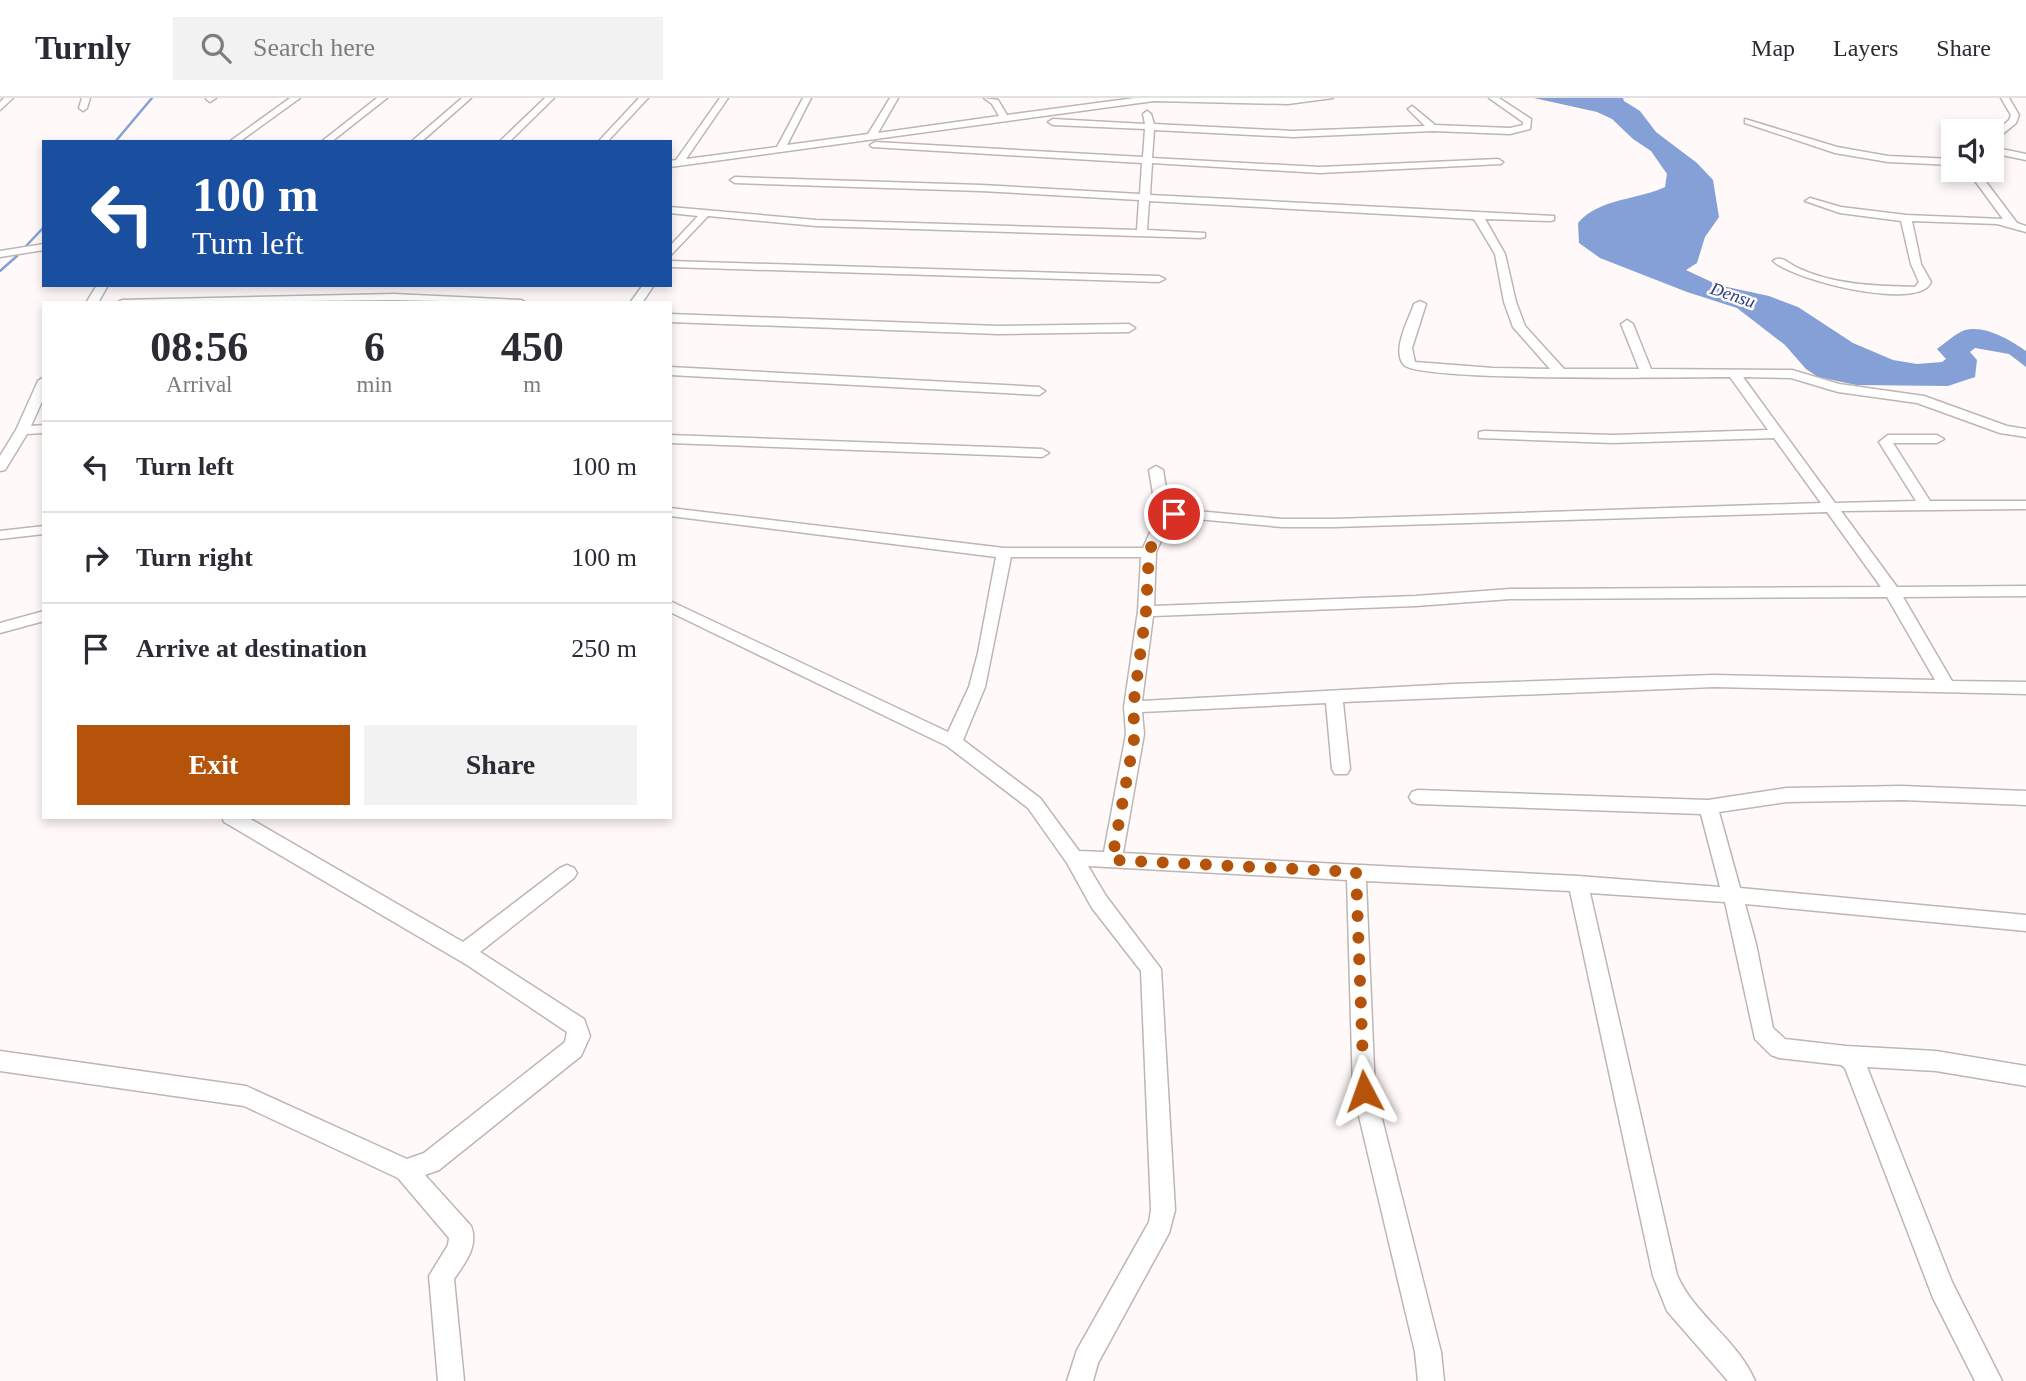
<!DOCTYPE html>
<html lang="en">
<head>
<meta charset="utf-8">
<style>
  body { margin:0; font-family:Georgia,serif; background:#f2f2f3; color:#2b2b33; height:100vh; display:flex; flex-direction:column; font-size:26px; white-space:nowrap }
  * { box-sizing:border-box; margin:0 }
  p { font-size:23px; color:#7c7c81 }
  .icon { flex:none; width:38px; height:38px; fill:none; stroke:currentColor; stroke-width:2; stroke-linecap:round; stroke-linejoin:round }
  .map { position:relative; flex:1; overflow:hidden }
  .sheet { position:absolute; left:42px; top:203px; width:630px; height:518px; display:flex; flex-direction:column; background:#fff; border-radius:0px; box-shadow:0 4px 10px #0003 }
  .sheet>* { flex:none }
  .hud { position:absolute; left:42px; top:42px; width:630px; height:147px; border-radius:0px; box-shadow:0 4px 10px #0003; background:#1a4fa0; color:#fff; overflow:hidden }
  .buttons { position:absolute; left:1941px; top:21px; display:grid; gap:14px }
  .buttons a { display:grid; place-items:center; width:63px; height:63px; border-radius:0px; background:#fff; box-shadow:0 4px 10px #0003; font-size:35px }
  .pin { position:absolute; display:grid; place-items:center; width:60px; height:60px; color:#fff; margin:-30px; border:4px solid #fff; border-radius:50%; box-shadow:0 2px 7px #0007 }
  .me { position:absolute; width:77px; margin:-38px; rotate:356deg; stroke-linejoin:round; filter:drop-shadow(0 0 5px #0008) }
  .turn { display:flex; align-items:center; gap:24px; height:147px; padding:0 35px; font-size:32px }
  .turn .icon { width:91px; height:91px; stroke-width:2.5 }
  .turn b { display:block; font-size:49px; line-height:60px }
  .eta { display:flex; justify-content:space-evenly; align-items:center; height:119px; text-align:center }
  .eta b { font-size:42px; font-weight:600; line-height:49px }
  .button { display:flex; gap:14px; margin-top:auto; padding:14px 35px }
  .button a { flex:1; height:80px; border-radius:0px; background:#b45309; color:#fff; font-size:28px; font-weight:600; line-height:80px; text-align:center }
  .button a+a { background:#f2f2f3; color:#2b2b33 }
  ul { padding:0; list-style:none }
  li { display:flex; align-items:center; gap:21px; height:91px; padding:0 35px; border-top:2px solid #e1e1e2 }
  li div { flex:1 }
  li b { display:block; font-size:26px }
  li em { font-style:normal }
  header { display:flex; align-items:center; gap:42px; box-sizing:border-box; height:98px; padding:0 35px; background:#fff; border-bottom:2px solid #e1e1e2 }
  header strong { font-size:33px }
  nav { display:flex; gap:38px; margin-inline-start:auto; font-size:24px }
  .search { width:490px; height:63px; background:#f2f2f3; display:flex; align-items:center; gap:18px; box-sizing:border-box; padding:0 24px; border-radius:0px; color:#7c7c81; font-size:26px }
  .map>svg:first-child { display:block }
  .water { fill:#85a0d7 }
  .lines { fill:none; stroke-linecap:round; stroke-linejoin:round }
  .stream { stroke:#85a0d7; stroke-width:2.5 }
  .minor-casing { stroke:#bfb5b1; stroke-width:3 }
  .minor { fill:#fff; fill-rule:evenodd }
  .route { stroke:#b45309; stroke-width:12; stroke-dasharray:0 21.6 }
  .labels { text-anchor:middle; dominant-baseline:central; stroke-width:5; stroke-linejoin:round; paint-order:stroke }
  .far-water-label { font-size:18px; font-style:italic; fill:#234182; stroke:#fffaf9 }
</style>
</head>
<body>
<header>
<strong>Turnly</strong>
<div class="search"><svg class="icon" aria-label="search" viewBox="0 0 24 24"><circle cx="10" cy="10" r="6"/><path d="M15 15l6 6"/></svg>Search here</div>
<nav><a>Map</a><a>Layers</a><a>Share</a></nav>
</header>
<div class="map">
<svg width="2026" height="1283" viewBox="0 0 2026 1283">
  <rect width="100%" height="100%" fill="#fffaf9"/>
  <path class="water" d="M1534,0H1623L1624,3L1640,13L1656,34L1697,65L1713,82L1719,119L1705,139L1697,165L1686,172L1718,187L1769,198L1798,209L1853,245L1893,262L1917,266L1942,264L1946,261L1937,251C1945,245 1956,235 1965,232C1986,227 2010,242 2026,253V269L2009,256L1975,250L1970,254L1977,262L1975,279L1948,288L1856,287L1818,279L1806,271L1785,247L1737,210L1687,194L1600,160L1579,145L1578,125C1599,100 1638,102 1665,89L1667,76L1651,53L1633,41L1612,21L1597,14Z"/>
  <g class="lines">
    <path class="stream" d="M115,44L152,0
      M26,148L44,129
      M0,173L17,158"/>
    <g class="minor-casing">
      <path id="minor" d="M4,0H13L0,12V4Z
        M82,0H90L87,10L83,13L79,10Z
        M216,0L210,4L206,1V0Z
        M290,0H300L239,44H229Z
        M377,0H387L331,44H321Z
        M462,0H471L421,44H411Z
        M545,0H554L509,44H499Z
        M639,0H648L607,44H598Z
        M720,0H728L686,61L777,49L803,0H811L787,47L868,36L890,0H898L878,35L999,18L992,6L984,0L998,2L1007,17L1135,0H1333L1288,6L1154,3L670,69V63L676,62Z
        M1489,0H1499L1531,21L1530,31L1510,36L1433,33L1293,39L1154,32L1152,60L1320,69L1498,61L1503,64L1501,66L1320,75L1152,65L1150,97L1554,118V122L1550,123L1485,121L1505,156L1516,204L1525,228L1564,271H1639L1621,226L1627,222L1633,226L1651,271L1792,272L1839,286L1924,298L2007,328L2026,331V339L2000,335L1917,305L1838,294L1791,280L1743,279L1835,405L1916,403L1879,344L1888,337H1937L1944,341L1937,345H1893L1930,403H2026V411L1841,413L1897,489L2026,488V498L1903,499L1952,583L2026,584V596L1714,589L1343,604L1350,671L1347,676H1335L1332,671L1326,605L1142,614L1144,636L1123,755L1578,778L1720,789L1701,716L1418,706L1412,704L1409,699L1412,694L1418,692L1708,702L1787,690L1902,688L2026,693V707L1902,702L1787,704L1719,714L1740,790L2026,817V833L1745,806L1756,846L1773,930L1785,941L1846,948L1936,953L2026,968V988L1936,973L1867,969L1952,1184L2002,1283H1975L1933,1200L1845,970L1841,967L1779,960L1771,957L1755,941L1725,804L1590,795L1677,1177C1695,1218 1738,1242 1755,1283H1728L1667,1213L1653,1178L1570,793L1366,783L1375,993L1441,1254L1444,1283H1418L1415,1254L1353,993L1347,782L1088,768L1106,798L1161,871L1175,1112L1169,1135L1098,1265L1093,1283H1067L1077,1252L1149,1124L1151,1112L1141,873L1092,810L1067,765L1028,710L947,648L670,514V503L948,634L969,589L978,555L996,459L670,418V410L1004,450H1143L1157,419L1149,372L1156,368L1163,372L1170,414L1186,412L1282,421H1334L1821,405L1774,340L1613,345L1479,340V334L1484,333L1613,337L1768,332L1730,279C1689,279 1420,284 1404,267C1391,253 1409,221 1414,206L1420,203L1426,206L1412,250L1415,264L1493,270L1550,271L1513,229L1504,204L1495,156L1474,121L1149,103L1147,132L1205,135V139L1201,140L816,128L708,118L670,158V148L698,118L670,115V109L816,122L1137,132L1139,102L981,93L735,85L730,82L735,79L981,87L1140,96L1142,65L872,49L870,47L875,44L1143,59L1145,31L1053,27L1048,24L1053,21L1145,26L1143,16L1147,13L1151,16L1154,26L1293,33L1425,28L1408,11L1412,8L1435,27L1510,30L1523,27V24ZM1827,414L1881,489L1510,491L1416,498L1154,508L1156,454L1170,423L1186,420L1282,429H1334ZM1011,459H1141L1138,513L1124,609L1126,636L1104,754L1079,753L1040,700L963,642L985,589ZM1887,499L1935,582L1714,577L1453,586L1142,603L1153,518L1416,508L1510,501Z
        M2001,0H2009L2019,17L2016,25L1992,45V38L2009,22L2011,17Z
        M1745,21L1837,49L1888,58L1953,61V67L1888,64L1835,55L1745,25Z
        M1992,49L2026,56V62L1992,55Z
        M1967,72H1977L2017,125L2026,128V134L1997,126L1912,123L1921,166L1931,184C1919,214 1793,182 1773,163C1781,157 1788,165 1796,169C1833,187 1875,188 1915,189L1919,184L1911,166L1901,123L1840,115L1805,103L1810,100L1841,109L1906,117L2003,121Z
        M44,146V152L0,159V153Z
        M670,163L1159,178L1165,181L1159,184L670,169Z
        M97,187H108L98,205H86Z
        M643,187H654L642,205H630Z
        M394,196L521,202L527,205L394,202L116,205L122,202Z
        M670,216L998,228L1129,226L1135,230L1129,234L998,236L670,224Z
        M670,269L1039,289L1045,293L1039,297L670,277Z
        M44,279V299L31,328L44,327V335L27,336L5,372L0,373V358L16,332L38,283Z
        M670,337L1042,351L1049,355L1042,359L670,345Z
        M44,428V436L0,441V433Z
        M44,513V523L0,535V525Z
        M222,719H247L463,844L560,770L567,767L574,770L577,775L574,780L480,854L584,921L590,938L581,958L439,1072L425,1077L471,1128C479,1148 465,1165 454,1181L464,1283H438L429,1178L448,1147L449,1140L398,1080L244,1008L0,973V953L246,988L407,1061L424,1055L565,944L567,934L467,867L224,724Z"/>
    </g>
    <use href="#minor" class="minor"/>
  </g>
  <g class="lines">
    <path class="route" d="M1174,416L1164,419L1149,454L1146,513L1133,610L1135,636L1112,762L1356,774L1364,993"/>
  </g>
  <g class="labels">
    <g class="far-water-label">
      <text transform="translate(1733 197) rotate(19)">Densu</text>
    </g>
  </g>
</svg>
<div class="buttons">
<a><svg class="icon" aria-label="sound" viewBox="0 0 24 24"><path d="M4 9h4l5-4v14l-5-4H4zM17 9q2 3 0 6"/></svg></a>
</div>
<div class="pin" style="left:1174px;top:416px;background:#d93025"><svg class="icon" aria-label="arrive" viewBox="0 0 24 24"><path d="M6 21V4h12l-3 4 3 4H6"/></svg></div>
<svg class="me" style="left:1364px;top:993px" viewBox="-20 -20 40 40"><path d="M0-17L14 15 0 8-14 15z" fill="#b45309" stroke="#fff" stroke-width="4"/></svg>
<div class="hud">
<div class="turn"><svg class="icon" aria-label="left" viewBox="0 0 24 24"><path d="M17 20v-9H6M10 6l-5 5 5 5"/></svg><div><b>100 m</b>Turn left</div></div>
</div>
<section class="sheet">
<div class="eta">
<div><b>08:56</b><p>Arrival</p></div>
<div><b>6</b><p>min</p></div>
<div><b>450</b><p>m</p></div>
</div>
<ul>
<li><svg class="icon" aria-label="left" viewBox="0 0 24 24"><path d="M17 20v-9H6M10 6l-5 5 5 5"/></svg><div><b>Turn left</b></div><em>100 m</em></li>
<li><svg class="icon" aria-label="right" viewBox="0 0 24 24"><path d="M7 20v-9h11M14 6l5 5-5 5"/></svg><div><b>Turn right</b></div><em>100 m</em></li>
<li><svg class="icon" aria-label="arrive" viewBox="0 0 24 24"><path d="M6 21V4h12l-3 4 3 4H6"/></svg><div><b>Arrive at destination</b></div><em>250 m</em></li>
</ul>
<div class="button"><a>Exit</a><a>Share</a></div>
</section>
</div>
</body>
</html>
